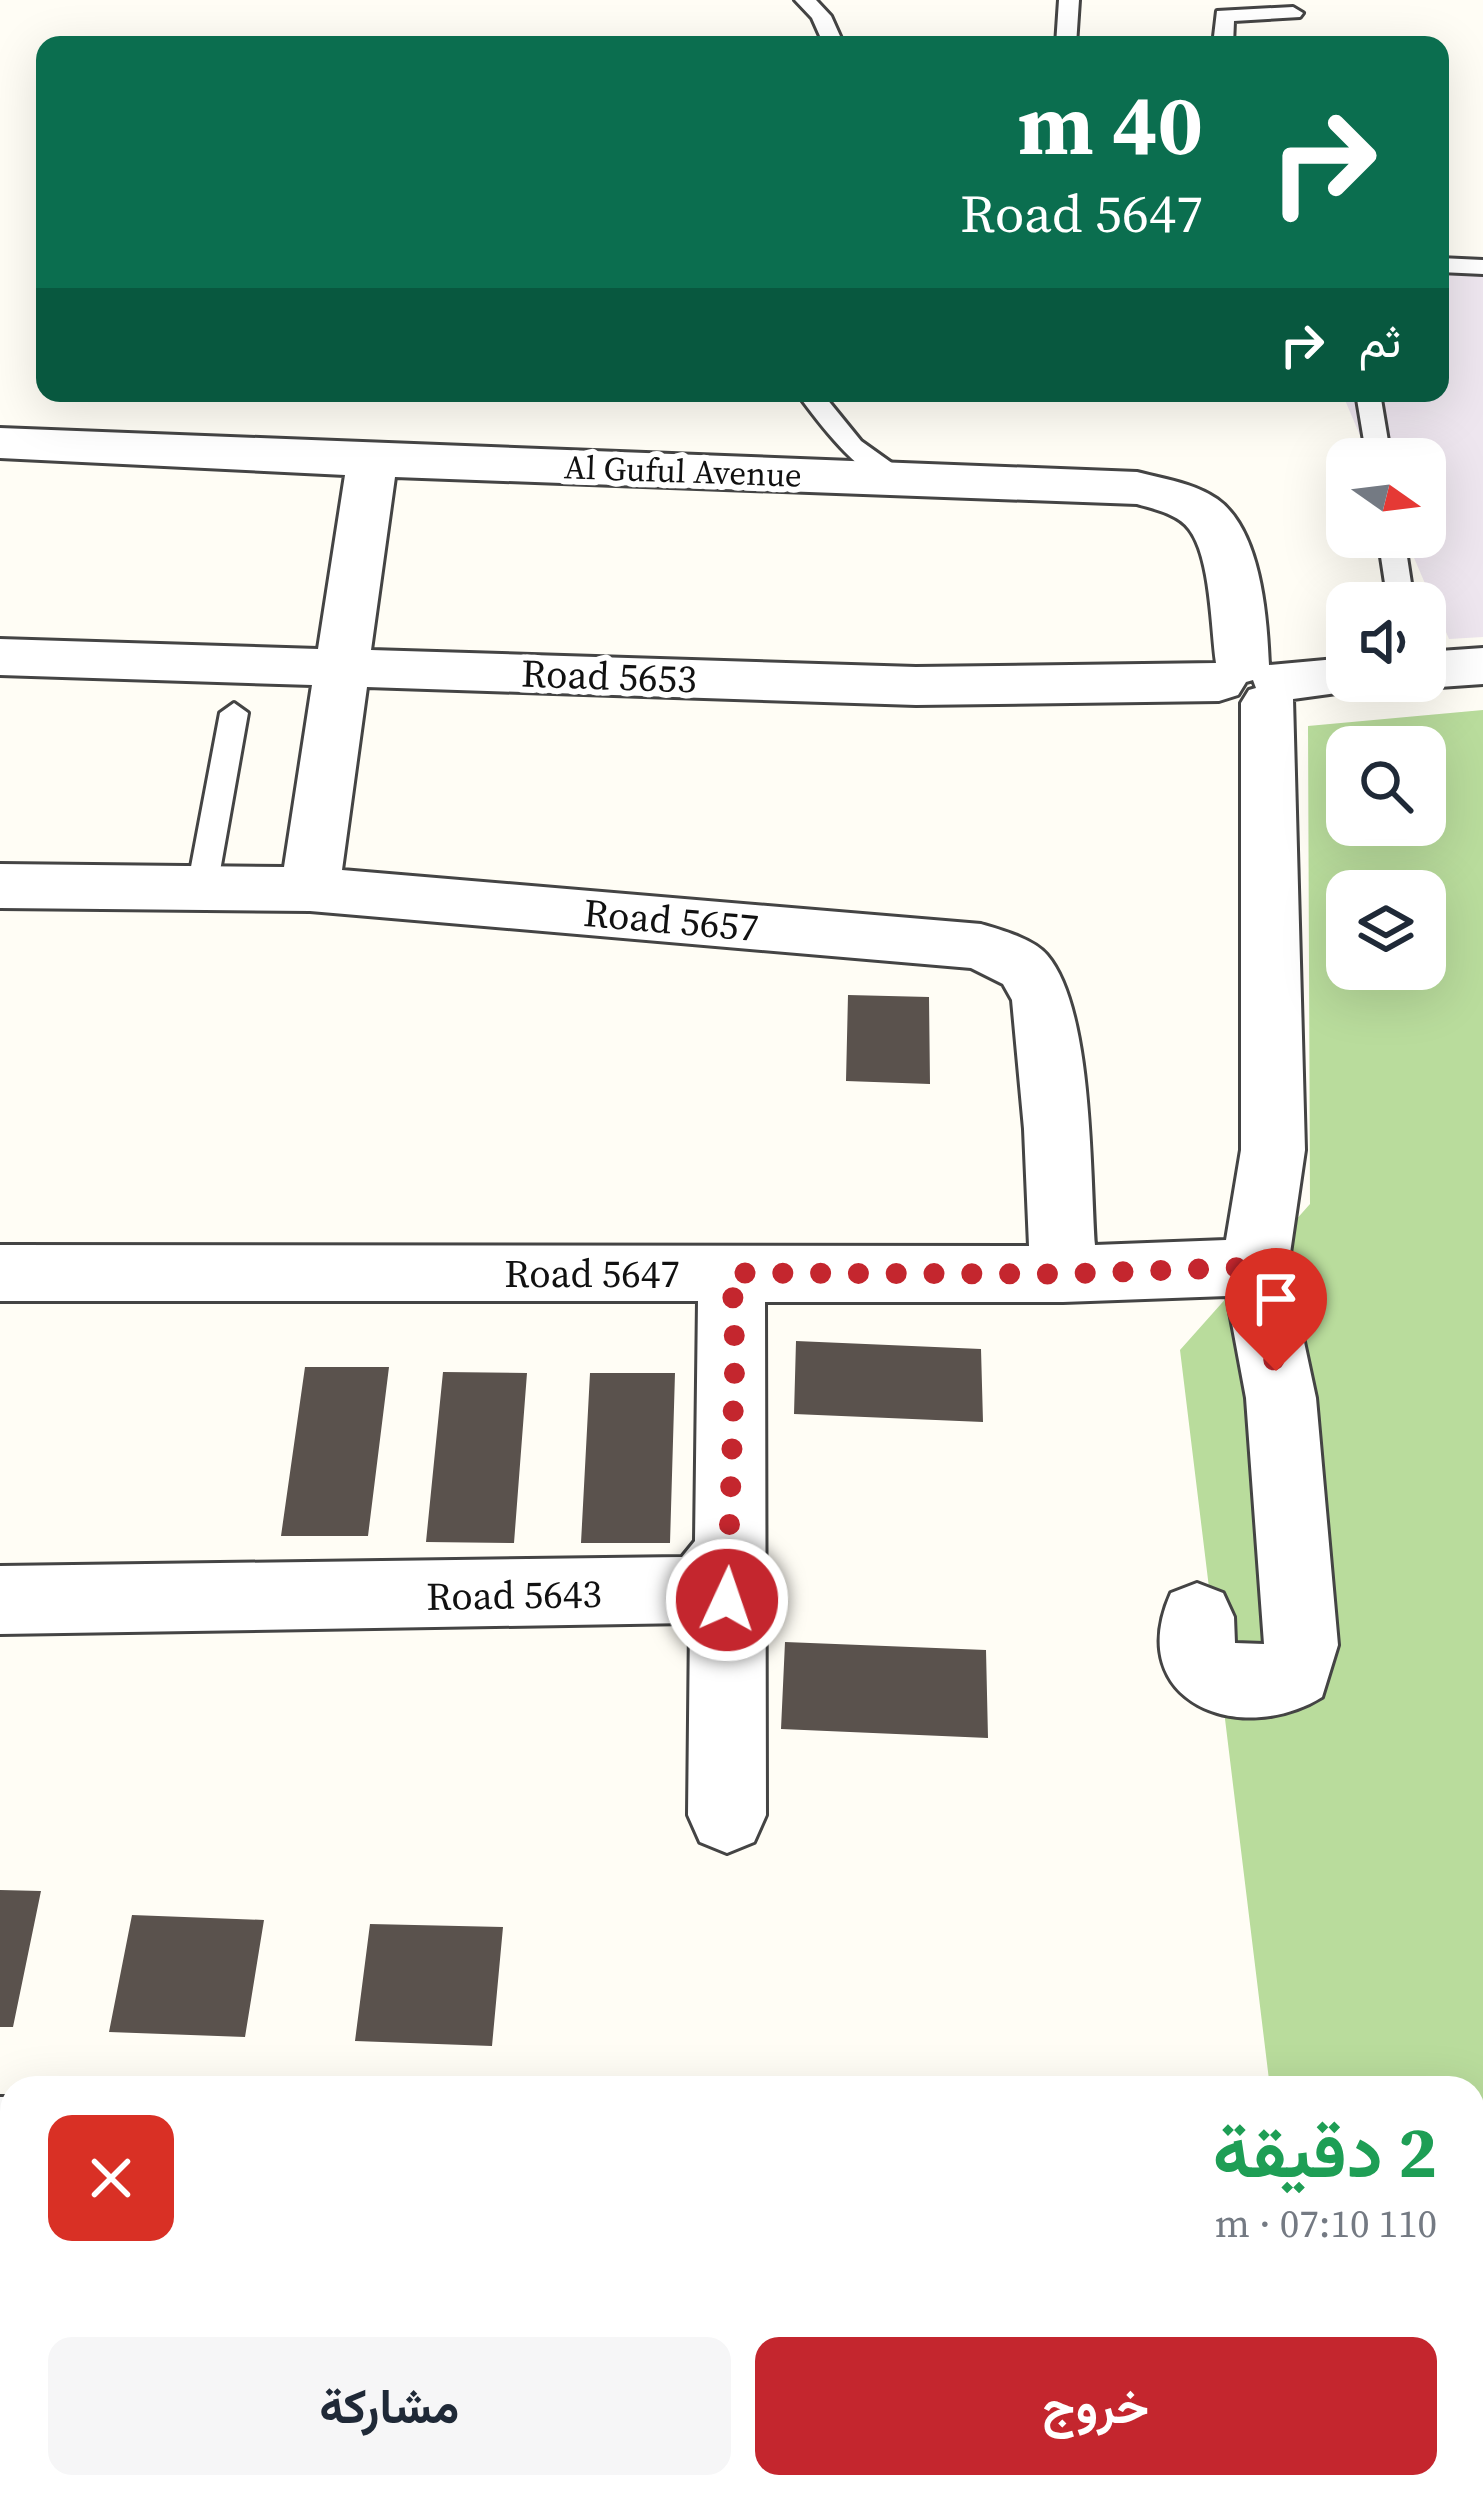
<!DOCTYPE html>
<html lang="ar">
<head>
<meta charset="utf-8">
<style>
  body { margin:0; font-family:"Source Serif 4",Vazirmatn,serif; background:#f6f6f7; color:#1f2937; direction:rtl; height:100vh; display:flex; flex-direction:column; font-size:45px; white-space:nowrap }
  * { box-sizing:border-box; margin:0 }
  p { font-size:39px; color:#747a83 }
  .icon { flex:none; width:66px; height:66px; fill:none; stroke:currentColor; stroke-width:2; stroke-linecap:round; stroke-linejoin:round }
  .map { position:relative; flex:1; overflow:hidden; direction:ltr }
  .panel { position:absolute; left:0px; top:2076px; width:1485px; height:423px; display:flex; flex-direction:column; background:#fff; border-radius:36px 36px 0 0; box-shadow:0 12px 48px #0002; direction:rtl }
  .panel>* { flex:none }
  .guide { position:absolute; left:36px; top:36px; width:1413px; height:366px; border-radius:24px; box-shadow:0 12px 48px #0002; direction:rtl; background:#0b6e4f; color:#fff; overflow:hidden }
  .needle { width:78px; rotate:104deg }
  .buttons { position:absolute; left:1326px; top:438px; display:grid; gap:24px }
  .buttons a { display:grid; place-items:center; width:120px; height:120px; border-radius:24px; background:#fff; box-shadow:0 12px 48px #0002; font-size:60px }
  .pin { position:absolute; display:grid; place-items:center; width:102px; height:102px; color:#fff; margin:-123px -51px; border-radius:50% 50% 50% 0; rotate:-45deg; box-shadow:0 0 12px #0007 }
  .pin .icon { rotate:45deg }
  .me { position:absolute; width:132px; margin:-66px; rotate:3deg; stroke-linejoin:round; filter:drop-shadow(0 0 9px #0008) }
  .turn { display:flex; align-items:center; gap:42px; height:252px; padding:0 48px; font-size:54px }
  .turn .icon { width:156px; height:156px; stroke-width:2.5 }
  .turn b { display:block; font-size:84px; line-height:102px }
  .then { display:flex; align-items:center; height:114px; padding:0 48px; background:#0003; gap:24px; font-size:45px }
  .round { display:grid; place-items:center; flex:none; width:126px; height:126px; border-radius:24px; background:#f6f6f7 }
  .head { display:flex; align-items:center; justify-content:space-between; height:204px; padding:0 48px }
  h1 { font-size:72px; font-weight:700; line-height:90px; color:#1e9e55 }
  .button { display:flex; gap:24px; margin-top:auto; padding:24px 48px }
  .button a { flex:1; height:138px; border-radius:24px; background:#c4262e; color:#fff; font-size:48px; font-weight:700; line-height:138px; text-align:center }
  .button a+a { background:#f6f6f7; color:#1f2937 }
  .map>svg:first-child { display:block }
  .industrial { fill:#eee6ef }
  .forest { fill:#b9dc9c; fill-rule:evenodd }
  .building { fill:#5a524d }
  .lines { fill:none; stroke-linecap:round; stroke-linejoin:round }
  .lane-casing { stroke:#444; stroke-width:6 }
  .street-casing { stroke:#444; stroke-width:6 }
  .lane { fill:#fff; fill-rule:evenodd }
  .street { fill:#fff; fill-rule:evenodd }
  .route { stroke:#c4262e; stroke-width:21; stroke-dasharray:0 37.8 }
  .labels { text-anchor:middle; dominant-baseline:central; stroke-width:12; stroke-linejoin:round; paint-order:stroke }
  .far-street-label { font-size:33px; fill:#111; stroke:#fff }
  .street-label { font-size:39px; fill:#111; stroke:#fff }
</style>
</head>
<body>
<div class="map">
<svg width="1483" height="2497" viewBox="0 0 1483 2497">
  <rect width="100%" height="100%" fill="#fffdf5"/>
  <path class="industrial" d="M1440,274L1483,275V637L1449,639L1405,537H1425V459H1370L1342,393H1440Z"/>
  <path class="forest" d="M1483,710V2497H589L590,2487H1473V2088H1270L1180,1350L1310,1204L1308,726ZM1347,747H1425V825H1347ZM1347,891H1425V969H1347Z"/>
  <path class="building" d="M848,995L929,997L930,1084L846,1081Z
    M796,1341L981,1349L983,1422L794,1414Z
    M305,1367H389L368,1536H281Z
    M443,1372L527,1373L514,1543L426,1542Z
    M590,1373H675L670,1543H581Z
    M785,1642L986,1650L988,1738L781,1729Z
    M0,1890L41,1891L13,2027H0Z
    M132,1915L264,1920L245,2037L109,2032Z
    M370,1924L503,1927L492,2046L355,2041Z"/>
  <g class="lines">
    <g class="lane-casing">
      <path id="lane" d="M795,0H816L831,16L844,45H824L812,18Z
        M1059,0H1079L1076,45H1056Z
        M1293,7L1303,13L1300,17L1234,21L1233,45H1213L1217,11Z
        M1440,258L1483,260V274L1440,272Z
        M797,393H822L861,441L903,471L907,477L903,483C868,491 816,419 797,393Z
        M1356,393H1380L1391,459H1367Z
        M1378,537H1404L1414,603H1388Z
        M234,703L248,713L217,888L202,899L187,888L220,713Z"/>
    </g>
    <g class="street-casing">
      <path id="street" d="M0,428L1137,472C1164,479 1194,483 1217,499C1261,530 1267,617 1269,665L1347,658V681H1371L1366,689L1293,699L1305,1150L1288,1267L1316,1398L1338,1645L1322,1697C1242,1747 1122,1703 1171,1593L1197,1583L1223,1593L1234,1617L1235,1643L1264,1644L1246,1398L1227,1296L1063,1302H765L766,1815L754,1842L727,1853L700,1842L688,1815L690,1623L0,1634V1566L682,1557L695,1541L698,1301H0V1245L1029,1246L1024,1129L1012,1000L1003,984L971,968L310,911L0,908V864L284,867L312,685L0,675V639L318,649L345,475L0,458ZM395,477L1137,504C1154,509 1178,514 1189,529C1211,557 1211,629 1216,663L916,667L371,650ZM1253,680L1256,688L1249,690L1241,703V1150L1226,1240L1095,1245C1090,1173 1093,1009 1047,955C1034,939 1001,930 981,924L342,870L367,687L916,705L1219,701L1238,695L1246,682Z
        M1483,648V684L1425,688L1405,681H1425V652Z
        M0,2097H12V2181H0Z"/>
    </g>
    <use href="#lane" class="lane"/>
    <use href="#street" class="street"/>
  </g>
  <g class="lines">
    <path class="route" d="M727,1600L735,1356L732,1273L1063,1274L1255,1267L1276,1371"/>
  </g>
  <g class="labels">
    <g class="far-street-label">
      <text transform="translate(683 471) rotate(2)">Al Guful Avenue</text>
    </g>
    <g class="street-label">
      <text transform="translate(609 676) rotate(2)">Road 5653</text>
      <text transform="translate(671 920) rotate(5)">Road 5657</text>
      <text x="592" y="1273">Road 5647</text>
      <text transform="translate(514 1595) rotate(-1)">Road 5643</text>
    </g>
  </g>
</svg>
<div class="buttons">
<a><svg class="needle" viewBox="-14 -14 28 28"><path d="M0-13l5 13h-10z" fill="#e53935"/><path d="M0 13l5-13h-10z" fill="#747a83"/></svg></a>
<a><svg class="icon" aria-label="sound" viewBox="0 0 24 24"><path d="M4 9h4l5-4v14l-5-4H4zM17 9q2 3 0 6"/></svg></a>
<a><svg class="icon" aria-label="search" viewBox="0 0 24 24"><circle cx="10" cy="10" r="6"/><path d="M15 15l6 6"/></svg></a>
<a><svg class="icon" aria-label="layers" viewBox="0 0 24 24"><path d="M12 4l9 5-9 5-9-5zM3 14l9 5 9-5"/></svg></a>
</div>
<div class="pin" style="left:1276px;top:1371px;background:#d93025"><svg class="icon" aria-label="arrive" viewBox="0 0 24 24"><path d="M6 21V4h12l-3 4 3 4H6"/></svg></div>
<svg class="me" style="left:727px;top:1600px" viewBox="-20 -20 40 40"><circle r="17" fill="#c4262e" stroke="#fff" stroke-width="3"/><path d="M0-11L8 9 0 5-8 9z" fill="#fff"/></svg>
<div class="guide">
<div class="turn"><svg class="icon" aria-label="right" viewBox="0 0 24 24"><path d="M7 20v-9h11M14 6l5 5-5 5"/></svg><div><b>40 m</b>Road 5647</div></div>
<div class="then">ثم<svg class="icon" aria-label="right" viewBox="0 0 24 24"><path d="M7 20v-9h11M14 6l5 5-5 5"/></svg></div>
</div>
<section class="panel">
<div class="head"><div><h1>2 دقيقة</h1><p>110 m · 07:10</p></div><a class="round" style="background:#d93025;color:#fff"><svg class="icon" aria-label="close" viewBox="0 0 24 24"><path d="M6 6l12 12M18 6L6 18"/></svg></a></div>
<div class="button"><a>خروج</a><a>مشاركة</a></div>
</section>
</div>
</body>
</html>
